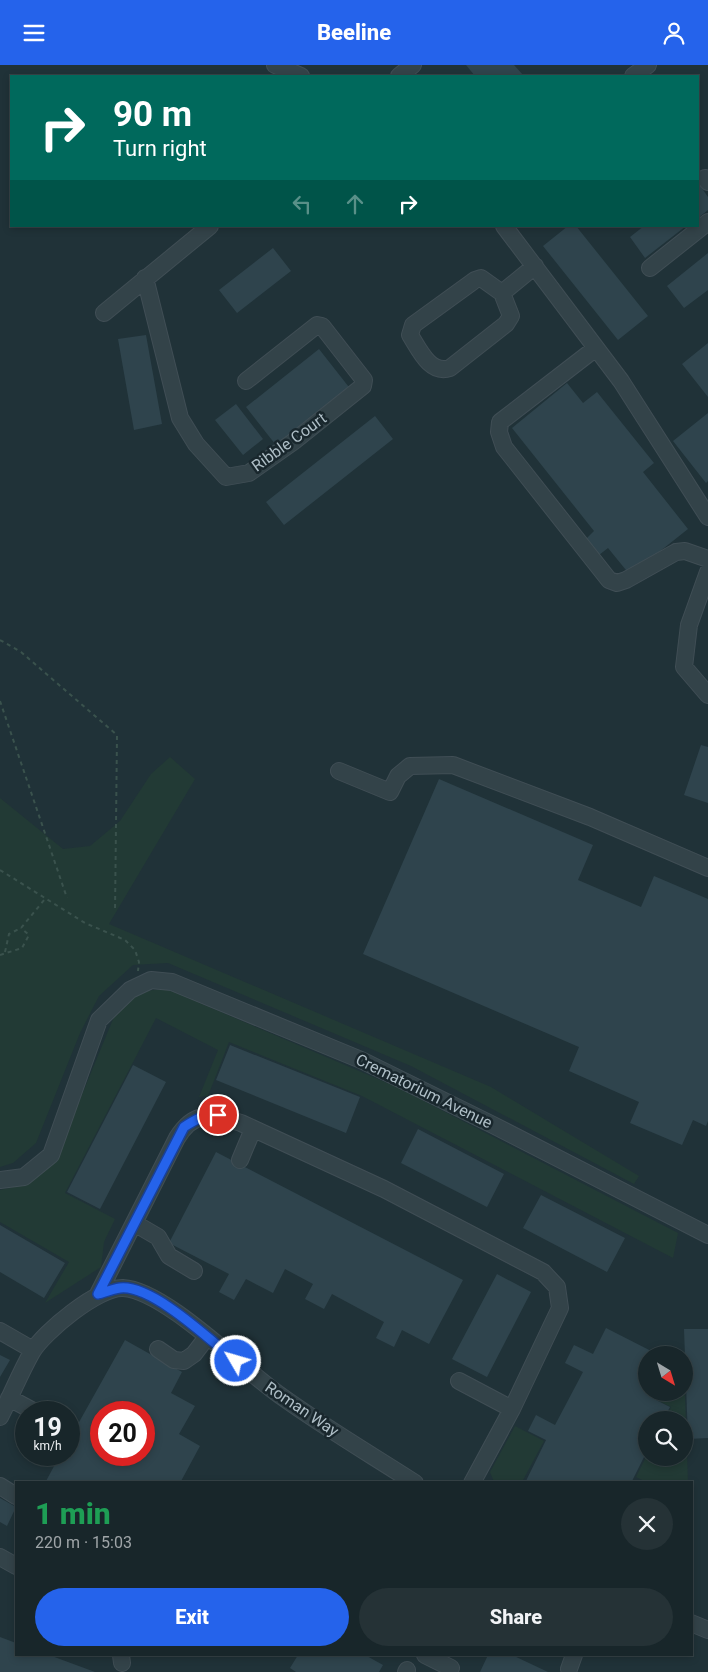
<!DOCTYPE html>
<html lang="en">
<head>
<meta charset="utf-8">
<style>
  body { margin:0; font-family:Roboto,sans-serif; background:#253236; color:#f1f3f6; height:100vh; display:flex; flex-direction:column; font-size:19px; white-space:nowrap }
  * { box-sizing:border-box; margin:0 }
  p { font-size:16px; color:#9fa5a8 }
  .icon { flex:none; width:28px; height:28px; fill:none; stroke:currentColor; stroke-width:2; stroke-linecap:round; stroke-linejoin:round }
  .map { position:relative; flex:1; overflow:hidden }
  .drawer { position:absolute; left:15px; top:1416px; width:678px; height:175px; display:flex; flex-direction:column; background:#18262a; border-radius:0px; box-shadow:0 2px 8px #0003,0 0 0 1px #364347 }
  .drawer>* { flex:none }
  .hud { position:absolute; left:10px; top:10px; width:689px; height:152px; border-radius:0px; box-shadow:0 2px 8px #0003,0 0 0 1px #364347; background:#00695c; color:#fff; overflow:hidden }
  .needle { width:32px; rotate:142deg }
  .tools { position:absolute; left:638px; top:1281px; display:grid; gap:10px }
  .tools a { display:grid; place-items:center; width:55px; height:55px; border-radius:50%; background:#18262a; box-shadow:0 2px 8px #0003,0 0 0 1px #364347; font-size:25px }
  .speed { position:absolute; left:15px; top:1336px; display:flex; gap:10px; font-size:25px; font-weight:700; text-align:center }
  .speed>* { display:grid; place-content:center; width:65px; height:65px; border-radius:50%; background:#18262a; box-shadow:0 2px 8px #0003,0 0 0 1px #364347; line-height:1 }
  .speed small { font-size:12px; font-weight:400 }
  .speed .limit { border:8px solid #d22; background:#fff; color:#111 }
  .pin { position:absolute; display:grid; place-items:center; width:42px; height:42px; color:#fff; margin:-21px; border:2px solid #fff; border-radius:50%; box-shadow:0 1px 5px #0007 }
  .me { position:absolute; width:55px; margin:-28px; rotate:308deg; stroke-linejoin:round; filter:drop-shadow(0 0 4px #0008) }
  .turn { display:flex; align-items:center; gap:18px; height:105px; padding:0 20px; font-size:22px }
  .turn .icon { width:65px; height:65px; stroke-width:2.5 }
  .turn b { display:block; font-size:35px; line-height:42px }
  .lanes { display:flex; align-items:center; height:48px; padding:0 20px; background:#0003; justify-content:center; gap:25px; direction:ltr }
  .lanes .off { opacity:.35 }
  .round { display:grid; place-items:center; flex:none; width:52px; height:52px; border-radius:26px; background:#253236 }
  .head { display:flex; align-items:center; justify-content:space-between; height:85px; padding:0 20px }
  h1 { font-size:30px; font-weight:800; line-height:38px; color:#1e9e55 }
  .cta { display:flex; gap:10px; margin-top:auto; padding:10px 20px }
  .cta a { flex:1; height:58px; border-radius:30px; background:#2563eb; color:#fff; font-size:20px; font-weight:800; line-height:58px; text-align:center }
  .cta a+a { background:#253236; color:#f1f3f6 }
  header { display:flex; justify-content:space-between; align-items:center; height:65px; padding:0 20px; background:#2563eb; color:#fff; font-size:22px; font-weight:800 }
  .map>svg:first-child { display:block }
  .green { fill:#223a35 }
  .building { fill:#2f444d; fill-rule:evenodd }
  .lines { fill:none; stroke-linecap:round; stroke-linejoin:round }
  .minor-casing { stroke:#404e55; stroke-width:18 }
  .path { stroke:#3a524d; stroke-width:2; stroke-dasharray:4 4; stroke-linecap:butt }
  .minor { stroke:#334349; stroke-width:16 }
  .route-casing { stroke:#184099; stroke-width:12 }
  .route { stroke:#2563eb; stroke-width:9 }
  .labels { text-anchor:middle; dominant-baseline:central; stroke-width:5; stroke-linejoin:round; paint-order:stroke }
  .street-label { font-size:16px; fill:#aebec6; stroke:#19272d }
</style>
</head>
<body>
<header><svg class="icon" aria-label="menu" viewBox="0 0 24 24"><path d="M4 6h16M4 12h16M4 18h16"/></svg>Beeline<svg class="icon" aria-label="person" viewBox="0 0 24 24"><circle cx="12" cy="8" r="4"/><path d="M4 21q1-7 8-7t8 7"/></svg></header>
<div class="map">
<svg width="708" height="1607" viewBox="0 0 708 1607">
  <rect width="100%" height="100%" fill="#203238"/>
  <path class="green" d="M170,692L195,714L109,859L491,1022L639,1111L634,1119L411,1001L168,898L133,900L99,931L80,968L36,1078L13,1098L0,1102V733L63,784L90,781L120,756L151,709Z
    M167,924L399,1023L678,1168L673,1193L362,1031L229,977L208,1031L199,1032L218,985L156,953L65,1128L115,1154L104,1177L101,1202L45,1238L69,1197L0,1157V1125L23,1120L55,1095L116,947L140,926Z
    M684,1303L688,1417H646L636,1412L646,1392H684V1355H665L671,1342L653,1333L656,1328H684Z
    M515,1361L544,1376L522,1417H494L490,1407Z"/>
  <path class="building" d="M466,0H514L524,11H475Z
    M699,119L708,132V145L698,153Z
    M568,161H576L648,251L618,275L543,181Z
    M644,161H686L645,193L630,172Z
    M273,183L291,206L237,248L219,225Z
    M708,188V225L684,243L667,221Z
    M146,270L162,359L134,365L118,274Z
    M708,278V332L682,299Z
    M319,284L352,326L279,384L246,342Z
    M567,318L583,338L597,327L654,398L643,407L688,464L630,510L608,483L599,490L586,474L594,466L512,363Z
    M236,339L263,374L243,390L215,355Z
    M708,348V416L706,418L673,376Z
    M375,351L393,374L284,460L266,437Z
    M701,680L708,682V738L684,730Z
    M439,714L593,780L578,815L641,842L654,811L708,834V1056L706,1061L693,1055L682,1080L630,1058L639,1037L569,1006L579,982L363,889Z
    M230,980L360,1032L346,1068L216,1015Z
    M133,1000L166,1017L100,1144L67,1127Z
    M418,1064L504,1109L487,1142L401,1098Z
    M216,1087L463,1215L429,1279L402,1265L394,1282L376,1273L384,1257L332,1229L324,1244L305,1234L313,1219L285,1204L273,1228L246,1214L234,1235L219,1227L229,1209L169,1178Z
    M541,1130L625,1173L607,1207L523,1163Z
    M0,1160L65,1198L44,1233L0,1207Z
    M497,1209L531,1227L487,1312L452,1294Z
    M606,1263L659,1290H646V1328H654L652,1333L670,1342L663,1355H646V1388L631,1418H525L546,1375L528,1366L536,1350L555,1360L583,1307L565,1298L574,1280L593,1289Z
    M684,1264H708V1373L688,1374Z
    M125,1275L182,1307L171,1328L195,1341L179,1369L200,1381L180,1418H45L60,1390H69V1375ZM101,1348H144V1390H101Z
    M0,1290L10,1295L0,1312Z
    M0,1433L16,1442L7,1461L0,1457Z
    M0,1572L16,1578V1590H49L95,1607H0Z
    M298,1590H365L383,1600L379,1607H296L290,1603Z
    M488,1590H512L548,1607H480Z"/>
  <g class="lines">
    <g class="minor-casing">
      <path id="minor" d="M275,0L301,11
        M399,11L413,0
        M633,11L648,0
        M705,113L708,117
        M504,161L621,316L708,452
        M650,203L708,157
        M145,213L180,353L196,379L226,412L249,408L293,377L363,321L364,315L322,261L317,260L246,316
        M502,228L481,213L475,215L413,260L410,270C419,284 430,310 450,303L506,259L511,251L502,228L535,201
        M104,248L210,161
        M596,283L500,357L499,367L504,382L609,515L617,518L626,515L676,487L685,486L708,494
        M708,507L689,560L684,602L708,630
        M339,706L390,727L398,711L410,701L453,700L590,752L708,803
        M240,1095L253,1064
        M0,1115L24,1112L51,1090L99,955L130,925L151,915L172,917L361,995L493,1060L708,1170
        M134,1158L158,1172L169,1191L194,1206
        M98,1229L177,1073C194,1045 212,1049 241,1058L384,1124L543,1207L557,1222L560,1243L512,1344L472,1418
        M0,1266L33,1285
        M158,1284L174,1295L184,1296L194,1289L207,1272
        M459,1316L512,1344
        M9,1333L37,1348
        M0,1352C11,1331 20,1308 32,1287C44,1267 98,1222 123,1223C165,1225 243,1305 281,1331C324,1362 370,1389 415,1418
        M0,1421L16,1431
        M0,1492L16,1501
        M691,1558L708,1565
        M121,1590L122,1598
        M425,1590L451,1603
        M569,1604L574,1590
        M406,1607L407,1605"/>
    </g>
    <path class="path" d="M0,575L21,587L117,670L115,847
      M0,636L67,833
      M0,805L85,858L125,875L135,885L139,897L138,906
      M5,887L9,869L21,863L45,834
      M0,890L22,883L29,870L21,863"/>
    <use href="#minor" class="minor"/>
  </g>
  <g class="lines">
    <g class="route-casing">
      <path id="route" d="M218,1050C204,1050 196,1054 184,1062L98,1229C105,1227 113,1224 120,1223C152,1219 211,1276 236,1296"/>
    </g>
    <use href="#route" class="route"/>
  </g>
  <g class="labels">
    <g class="street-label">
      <text transform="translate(289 377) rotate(-36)">Ribble Court</text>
      <text transform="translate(424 1026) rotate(26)">Crematorium Avenue</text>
      <text transform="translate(302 1344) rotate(34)">Roman Way</text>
    </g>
  </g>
</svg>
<div class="tools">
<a><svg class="needle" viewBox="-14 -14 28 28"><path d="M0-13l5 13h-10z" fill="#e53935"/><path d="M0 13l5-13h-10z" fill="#9fa5a8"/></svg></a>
<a><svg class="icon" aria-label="search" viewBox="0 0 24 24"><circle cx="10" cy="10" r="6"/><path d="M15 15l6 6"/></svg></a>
</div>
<div class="speed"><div>19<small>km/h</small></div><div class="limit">20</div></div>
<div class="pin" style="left:218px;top:1050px;background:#d93025"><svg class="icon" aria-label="arrive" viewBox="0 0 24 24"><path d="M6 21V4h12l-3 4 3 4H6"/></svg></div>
<svg class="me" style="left:236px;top:1296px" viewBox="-20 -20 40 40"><circle r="17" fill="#2563eb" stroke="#fff" stroke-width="3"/><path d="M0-11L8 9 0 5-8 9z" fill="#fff"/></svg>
<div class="hud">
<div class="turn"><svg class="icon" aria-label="right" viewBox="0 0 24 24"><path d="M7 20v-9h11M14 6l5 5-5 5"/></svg><div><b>90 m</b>Turn right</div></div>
<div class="lanes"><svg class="icon off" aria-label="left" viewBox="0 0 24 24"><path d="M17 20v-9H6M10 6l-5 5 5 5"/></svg><svg class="icon off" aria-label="ahead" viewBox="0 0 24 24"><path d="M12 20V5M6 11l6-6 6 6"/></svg><svg class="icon" aria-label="right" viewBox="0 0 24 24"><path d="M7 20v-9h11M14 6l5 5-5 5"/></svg></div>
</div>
<section class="drawer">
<div class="head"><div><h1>1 min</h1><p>220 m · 15:03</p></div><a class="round"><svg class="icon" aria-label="close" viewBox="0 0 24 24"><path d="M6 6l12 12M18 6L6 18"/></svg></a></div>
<div class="cta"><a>Exit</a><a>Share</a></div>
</section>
</div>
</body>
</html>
